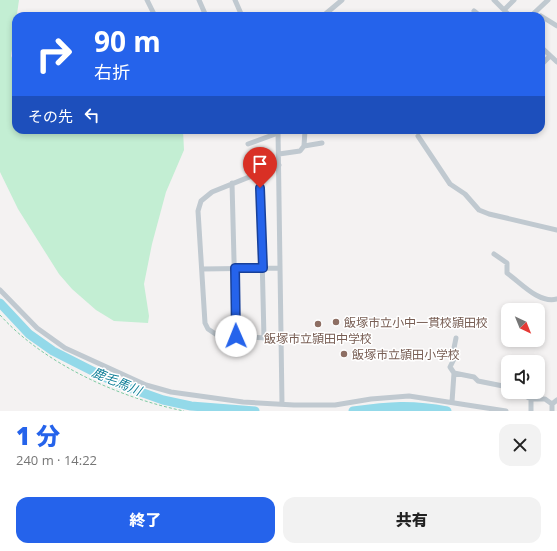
<!DOCTYPE html>
<html lang="ja">
<head>
<meta charset="utf-8">
<style>
  body { margin:0; font-family:"Open Sans","Noto Sans JP",sans-serif; background:#f2f2f2; color:#222; height:100vh; display:flex; flex-direction:column; font-size:15px; white-space:nowrap }
  * { box-sizing:border-box; margin:0 }
  p { font-size:13px; color:#767676 }
  .icon { flex:none; width:22px; height:22px; fill:none; stroke:currentColor; stroke-width:2; stroke-linecap:round; stroke-linejoin:round }
  .map { position:relative; height:411px; overflow:hidden }
  .panel { display:flex; flex-direction:column; background:#fff; flex:1 }
  .panel>* { flex:none }
  .hud { position:absolute; left:12px; top:12px; width:533px; height:122px; border-radius:12px; box-shadow:0 2px 6px #0003; background:#2563eb; color:#fff; overflow:hidden }
  .needle { width:26px; rotate:137deg }
  .tools { position:absolute; left:501px; top:303px; display:grid; gap:8px }
  .tools a { display:grid; place-items:center; width:44px; height:44px; border-radius:8px; background:#fff; box-shadow:0 2px 6px #0003; font-size:20px }
  .pin { position:absolute; display:grid; place-items:center; width:34px; height:34px; color:#fff; margin:-41px -17px; border-radius:50% 50% 50% 0; rotate:-45deg; box-shadow:0 0 4px #0007 }
  .pin .icon { rotate:45deg }
  .me { position:absolute; width:44px; margin:-22px; rotate:359deg; stroke-linejoin:round; filter:drop-shadow(0 0 3px #0008) }
  .turn { display:flex; align-items:center; gap:14px; height:84px; padding:0 16px; font-size:18px }
  .turn .icon { width:52px; height:52px; stroke-width:2.5 }
  .turn b { display:block; font-size:28px; line-height:34px }
  .then { display:flex; align-items:center; height:38px; padding:0 16px; background:#0003; gap:8px; font-size:15px }
  .round { display:grid; place-items:center; flex:none; width:42px; height:42px; border-radius:12px; background:#f2f2f2 }
  .overview { display:flex; align-items:center; justify-content:space-between; height:68px; padding:0 16px }
  h1 { font-size:24px; font-weight:800; line-height:30px; color:#2563eb }
  .cta { display:flex; gap:8px; margin-top:auto; padding:8px 16px }
  .cta a { flex:1; height:46px; border-radius:12px; background:#2563eb; color:#fff; font-size:16px; font-weight:800; line-height:46px; text-align:center }
  .cta a+a { background:#f2f2f2; color:#222 }
  .map>svg:first-child { display:block }
  .green { fill:#c3eed3 }
  .lines { fill:none; stroke-linecap:round; stroke-linejoin:round }
  .river { stroke:#93d9e9; stroke-width:9 }
  .path { stroke:#7dcba3; stroke-width:1; stroke-dasharray:3 2; stroke-linecap:butt }
  .minor { stroke:#c0c9d0; stroke-width:5 }
  .route-casing { stroke:#184099; stroke-width:10 }
  .route { stroke:#2563eb; stroke-width:7 }
  .education-dot { fill:#8d6e63; stroke:#fff; stroke-width:1.5 }
  .labels { text-anchor:middle; dominant-baseline:central; stroke-width:3; stroke-linejoin:round; paint-order:stroke }
  .education-label { font-size:12px; fill:#785e54; stroke:#fff; text-anchor:start }
  .water-label { font-size:13px; font-style:italic; fill:#138099; stroke:#fff }
</style>
</head>
<body>
<div class="map">
<svg width="557" height="411" viewBox="0 0 557 411">
  <rect width="100%" height="100%" fill="#f4f2f2"/>
  <path class="green" d="M0,0H19L11,56L16,65V130H183L184,150L166,192L152,244L144,284L149,316L148,323L114,321L96,310L72,289L59,274L18,209L0,172Z"/>
  <g class="lines">
    <path class="river" d="M0,303L29,334L53,351L118,384L163,400L191,406L255,411
      M353,411C389,406 412,404 447,411"/>
    <path class="path" d="M0,315C44,364 120,398 184,411"/>
    <path class="minor" d="M147,0L155,16
      M199,0L206,16
      M235,0L242,16
      M494,0L510,16
      M504,10L514,0
      M474,11L480,16
      M323,16L342,0
      M531,16L548,0
      M541,16L557,26
      M541,47L557,62
      M541,65L550,56
      M278,130L282,404
      M418,136L450,184L465,194L479,210L489,214L557,230
      M248,144L278,133
      M304,146L322,143
      M279,154L300,151L304,146L305,130
      M279,165L212,192L201,201L198,211L205,323L208,329L217,335L280,339
      M260,172L264,338
      M232,183L236,336
      M494,254L507,263V273C521,283 539,304 557,299
      M202,269L280,268
      M0,290L37,328L65,348L146,385L171,392L243,402L294,405H335L371,399L409,396L506,411
      M454,373L450,367L456,355L454,348L456,338
      M518,392L531,399
      M452,402L454,373L474,377L478,381L508,387
      M531,411V399H545L552,404
      M552,411V404L557,400"/>
  </g>
  <g class="lines">
    <g class="route-casing">
      <path id="route" d="M236,336L235,268H263L260,188"/>
    </g>
    <use href="#route" class="route"/>
  </g>
  <g class="education-dot">
    <circle cx="336" cy="322" r="4"/>
    <circle cx="318" cy="324" r="4"/>
    <circle cx="344" cy="354" r="4"/>
  </g>
  <g class="labels">
    <g class="education-label">
      <text x="344" y="322">飯塚市立小中一貫校頴田校</text>
      <text x="318" y="338" text-anchor="middle">飯塚市立頴田中学校</text>
      <text x="352" y="354">飯塚市立頴田小学校</text>
    </g>
    <g class="water-label">
      <text transform="translate(117 381) rotate(23)">鹿毛馬川</text>
    </g>
  </g>
</svg>
<div class="tools">
<a><svg class="needle" viewBox="-14 -14 28 28"><path d="M0-13l5 13h-10z" fill="#e53935"/><path d="M0 13l5-13h-10z" fill="#767676"/></svg></a>
<a><svg class="icon" aria-label="sound" viewBox="0 0 24 24"><path d="M4 9h4l5-4v14l-5-4H4zM17 9q2 3 0 6"/></svg></a>
</div>
<div class="pin" style="left:260px;top:188px;background:#d93025"><svg class="icon" aria-label="arrive" viewBox="0 0 24 24"><path d="M6 21V4h12l-3 4 3 4H6"/></svg></div>
<svg class="me" style="left:236px;top:336px" viewBox="-20 -20 40 40"><circle r="19" fill="#fff"/><path d="M0-13L10 11 0 6-10 11z" fill="#2563eb"/></svg>
<div class="hud">
<div class="turn"><svg class="icon" aria-label="right" viewBox="0 0 24 24"><path d="M7 20v-9h11M14 6l5 5-5 5"/></svg><div><b>90 m</b>右折</div></div>
<div class="then">その先<svg class="icon" aria-label="left" viewBox="0 0 24 24"><path d="M17 20v-9H6M10 6l-5 5 5 5"/></svg></div>
</div>
</div>
<section class="panel">
<div class="overview"><div><h1>1 分</h1><p>240 m · 14:22</p></div><a class="round"><svg class="icon" aria-label="close" viewBox="0 0 24 24"><path d="M6 6l12 12M18 6L6 18"/></svg></a></div>
<div class="cta"><a>終了</a><a>共有</a></div>
</section>
</body>
</html>
